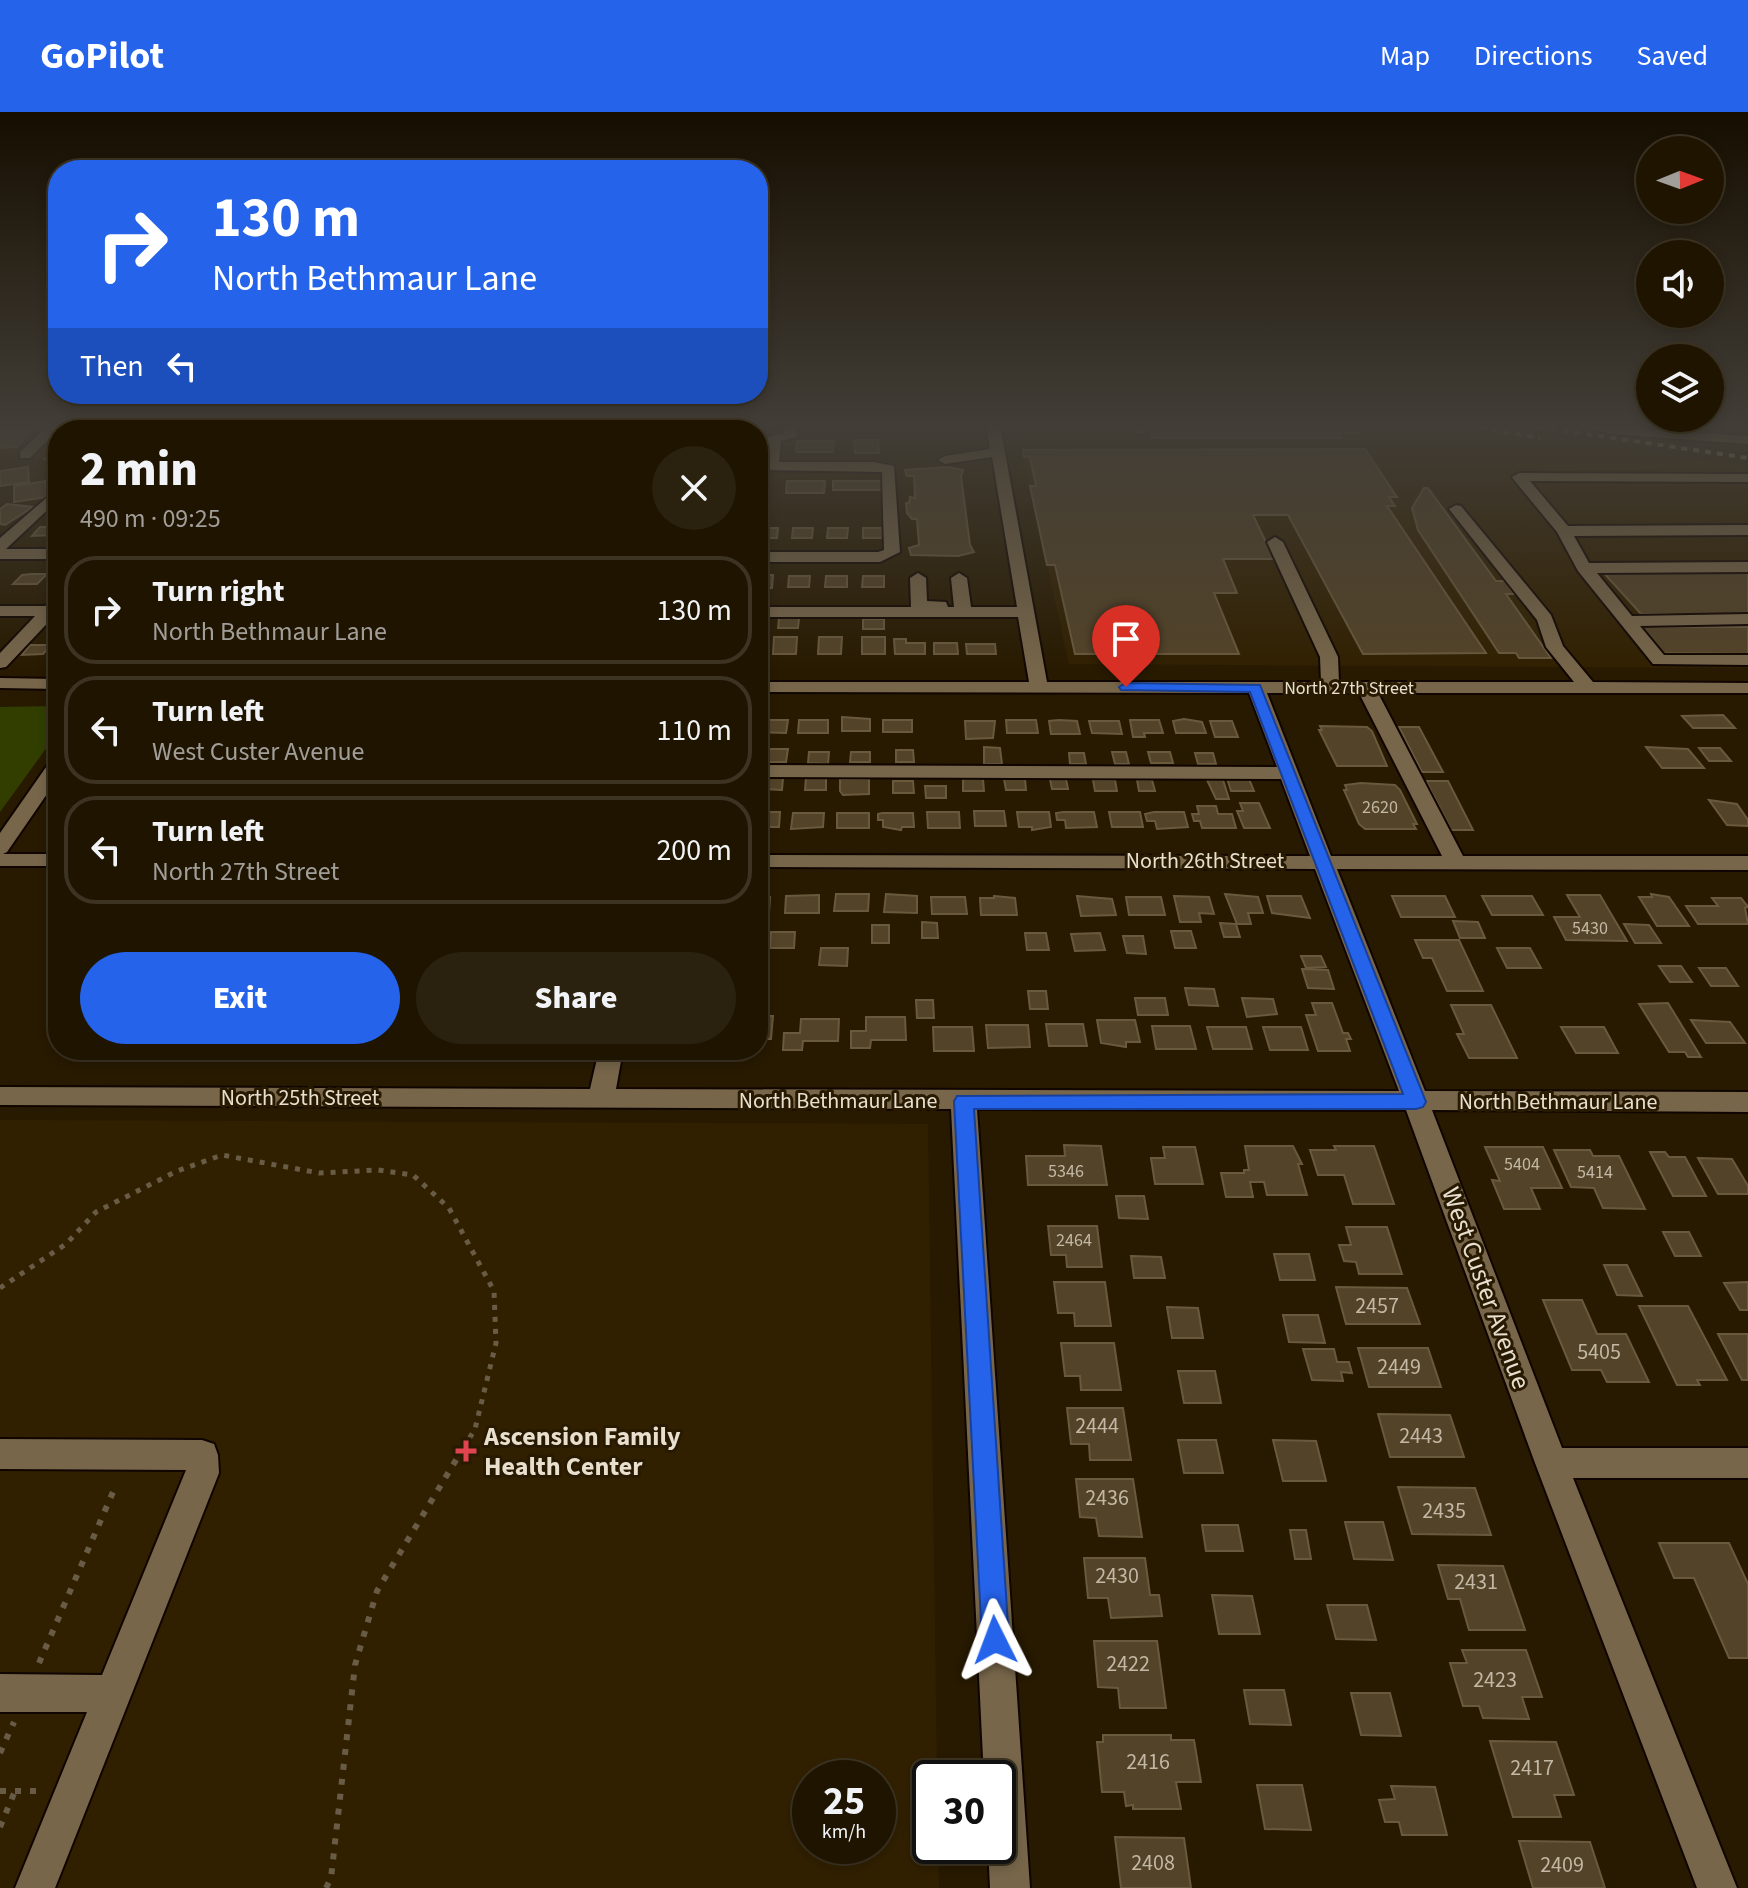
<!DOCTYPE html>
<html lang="en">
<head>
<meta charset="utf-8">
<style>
  body { margin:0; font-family:"Source Sans 3",sans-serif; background:#2b210f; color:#f1f3f6; height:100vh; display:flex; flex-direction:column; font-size:30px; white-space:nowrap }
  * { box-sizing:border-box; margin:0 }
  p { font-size:26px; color:#a19e99 }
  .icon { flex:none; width:44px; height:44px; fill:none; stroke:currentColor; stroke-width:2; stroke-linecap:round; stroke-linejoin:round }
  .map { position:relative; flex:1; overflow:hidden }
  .sheet { position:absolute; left:48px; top:308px; width:720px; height:640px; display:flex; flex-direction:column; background:#1e1400; border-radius:32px; box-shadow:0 4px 12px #0003,0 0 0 2px #3c3322 }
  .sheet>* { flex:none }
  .guide { position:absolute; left:48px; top:48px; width:720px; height:244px; border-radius:32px; box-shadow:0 4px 12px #0003,0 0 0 2px #3c3322; background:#2563eb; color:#fff; overflow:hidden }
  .needle { width:52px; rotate:89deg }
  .controls { position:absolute; left:1636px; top:24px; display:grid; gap:16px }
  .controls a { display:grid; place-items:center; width:88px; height:88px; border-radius:50%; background:#1e1400; box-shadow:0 4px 12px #0003,0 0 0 2px #3c3322; font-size:40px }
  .speed { position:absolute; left:792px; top:1648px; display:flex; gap:16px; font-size:40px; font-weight:700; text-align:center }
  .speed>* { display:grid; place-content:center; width:104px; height:104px; border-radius:50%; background:#1e1400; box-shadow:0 4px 12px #0003,0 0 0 2px #3c3322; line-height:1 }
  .speed small { font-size:20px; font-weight:400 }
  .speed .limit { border:4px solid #111; border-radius:12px; background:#fff; color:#111 }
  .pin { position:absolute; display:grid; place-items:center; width:68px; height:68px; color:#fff; margin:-82px -34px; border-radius:50% 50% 50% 0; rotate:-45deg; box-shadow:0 0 8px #0007 }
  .pin .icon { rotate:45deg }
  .me { position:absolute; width:88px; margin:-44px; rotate:357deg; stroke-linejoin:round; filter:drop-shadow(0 0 6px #0008) }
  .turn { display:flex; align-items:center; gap:28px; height:168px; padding:0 32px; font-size:36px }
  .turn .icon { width:104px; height:104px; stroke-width:2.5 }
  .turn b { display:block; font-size:56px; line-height:68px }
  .then { display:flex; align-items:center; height:76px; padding:0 32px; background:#0003; gap:16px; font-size:30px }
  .round { display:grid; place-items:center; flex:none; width:84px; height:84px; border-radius:42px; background:#2b210f }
  .overview { display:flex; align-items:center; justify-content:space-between; height:136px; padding:0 32px }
  h1 { font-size:48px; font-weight:800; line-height:60px }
  .action { display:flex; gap:16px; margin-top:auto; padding:16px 32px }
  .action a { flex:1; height:92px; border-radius:48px; background:#2563eb; color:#fff; font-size:32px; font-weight:800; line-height:92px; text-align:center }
  .action a+a { background:#2b210f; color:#f1f3f6 }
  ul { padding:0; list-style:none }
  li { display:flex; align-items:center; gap:24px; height:108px; margin:0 16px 12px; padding:0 16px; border:4px solid #3c3322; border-radius:32px }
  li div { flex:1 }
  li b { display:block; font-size:30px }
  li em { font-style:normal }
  header { display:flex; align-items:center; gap:48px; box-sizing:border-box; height:112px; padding:0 40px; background:#2563eb; color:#fff }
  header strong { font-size:38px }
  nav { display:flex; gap:44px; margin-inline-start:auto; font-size:28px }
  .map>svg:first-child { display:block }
  .built { fill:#312000; fill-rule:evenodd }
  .green { fill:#313e00 }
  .building { fill:#534328; stroke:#69593d; stroke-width:2 }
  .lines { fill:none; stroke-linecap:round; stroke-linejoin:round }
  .minor-casing { stroke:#100500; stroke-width:4 }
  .path-far2 { stroke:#695c46; stroke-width:2; stroke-dasharray:2 4; stroke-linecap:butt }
  .path-far1 { stroke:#695c46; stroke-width:5; stroke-dasharray:5 7; stroke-linecap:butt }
  .path { stroke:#695c46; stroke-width:6; stroke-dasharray:6 9; stroke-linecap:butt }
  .minor { fill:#77664a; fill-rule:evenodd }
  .rail { stroke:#a29784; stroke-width:4; stroke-dasharray:6 6; stroke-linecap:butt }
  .route { fill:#2563eb; stroke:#184099; stroke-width:2 }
  .health-dot { fill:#e0444e; stroke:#281a00; stroke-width:3 }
  .labels { text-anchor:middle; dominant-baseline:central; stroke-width:6; stroke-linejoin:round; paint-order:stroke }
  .far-street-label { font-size:18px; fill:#e8dfcf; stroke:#281a00 }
  .number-label { font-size:18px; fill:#c3b8a5 }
  .street-label { font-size:22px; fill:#e8dfcf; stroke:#281a00 }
  .near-number-label { font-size:22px; fill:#c3b8a5 }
  .near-street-label { font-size:26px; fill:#e8dfcf; stroke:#281a00 }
  .near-poi-label { font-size:26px; font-weight:bold; fill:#e8dfcf; stroke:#281a00; text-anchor:start }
</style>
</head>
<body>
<header>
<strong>GoPilot</strong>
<nav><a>Map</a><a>Directions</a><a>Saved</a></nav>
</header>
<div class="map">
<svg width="1748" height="1776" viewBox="0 0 1748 1776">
  <rect width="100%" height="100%" fill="#281a00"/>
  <path class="built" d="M0,313H115L109,318H58V346H0Z
    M1016,313H1480L1748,355V556L1069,552Z
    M1563,313H1748V341Z
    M0,1008L928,1012L937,1666H930V1734H938L939,1776H0ZM810,1666H878V1734H810Z"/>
  <path class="green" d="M58,594V620L0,700V595Z"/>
  <path class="building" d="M1146,313H1353L1359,321H1338L1341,326H1152Z
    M31,317L17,335L0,336V319Z
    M854,328H878L879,341H855Z
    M797,329H834L833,340H796Z
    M1365,337L1397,385H1389L1395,394H1387L1486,541L1363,542L1288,403H1253L1274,447H1223L1237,481H1214L1239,542H1075L1055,453H1047L1030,374H1036L1030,345H1024L1023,338Z
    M28,355L29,370L0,374V359Z
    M948,355L963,358L961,364L970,433L974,440L958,444L911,443L909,436L919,433L917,407H912L907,401L906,391H909L910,385L915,386L914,364H907L905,358Z
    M46,369L47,385L14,390V374Z
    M787,369H825L824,381H786Z
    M833,369H882V378H833Z
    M1424,376H1428L1496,469H1510L1519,482H1506L1551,546H1519L1516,541H1499L1418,418L1412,396Z
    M7,392L33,395L5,413L0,412V397Z
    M40,415H58V420L55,423L32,424Z
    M758,416H778L777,426H758Z
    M793,416H813L812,426H792Z
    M828,416H848L847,426H827Z
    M863,416H882V426H863Z
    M1602,459H1748V502H1641Z
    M32,462H47L37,472H13L22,463Z
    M758,463H773L772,476H758Z
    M789,464H810L809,475H788Z
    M826,464H847V475H825Z
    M863,464H884V475H862Z
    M779,506H799L798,516H778Z
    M863,507H884V517H863Z
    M1641,515H1748V542L1663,541Z
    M774,525H797L796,542H773Z
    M819,525H842L841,542H818Z
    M862,525H885V542H862Z
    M894,527H906V531H925V542H895Z
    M934,531H957L958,542H934Z
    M966,532H995L996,542H967Z
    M30,533H51L43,542L22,543Z
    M1723,603L1735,616H1693L1682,604Z
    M842,605L870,607V619H842Z
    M1184,607L1202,610L1206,621H1176L1173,609Z
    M759,608H788L786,621L758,620Z
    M799,608H828V621H798Z
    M883,608H912V620H883Z
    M1006,608H1036L1038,621H1007Z
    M1059,608L1077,609L1080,622H1051L1049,609Z
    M1130,608H1159L1163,621H1144L1145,625H1133Z
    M965,609H995L993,626L966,627Z
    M1089,609H1119L1122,622L1092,621Z
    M1210,609H1232L1238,625H1215Z
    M1320,614L1367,615L1372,619L1387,654H1337L1319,618H1322Z
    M1399,615H1419L1443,660H1422Z
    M984,635L1000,636L1002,652H984Z
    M1646,635L1688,637L1704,656H1662Z
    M1699,636H1720L1731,649H1709Z
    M761,637H788L786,650H760Z
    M896,638H913L914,650H896Z
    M809,640H829L828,652L808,651Z
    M851,640H870V650H850Z
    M1112,640H1126L1129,652H1115Z
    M1148,640H1170L1173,651H1151Z
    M1069,641H1084L1086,652H1070Z
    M1195,641H1213L1216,652H1198Z
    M763,666H783L782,678L761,677Z
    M806,666H826V678H805Z
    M1227,666L1249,667L1254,679H1231Z
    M840,667H869V682L843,683L840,679Z
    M963,667H983L984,679H963Z
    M1004,667H1025L1026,678H1006Z
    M1050,667H1066L1068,677H1052Z
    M1093,668H1115L1117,679H1095Z
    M1137,668H1152L1155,679H1139Z
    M1207,668H1223L1229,687H1216Z
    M893,669H913L914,681H893Z
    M1426,669H1448L1473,718H1451Z
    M1361,671L1395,673L1400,678L1417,712H1413L1416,717H1365L1359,712L1344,678H1347L1345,673Z
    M925,674H946V686H926Z
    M1709,688L1737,692L1748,708V714L1727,713Z
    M1240,691H1259L1270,716H1244L1237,699H1243Z
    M1197,694H1216L1218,702H1232L1236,716H1202L1200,709H1194L1192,702H1199Z
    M974,699H1004L1006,714H975Z
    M758,700H780L779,715H758Z
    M927,700H959L960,716H928Z
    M1017,700H1049L1051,715L1032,718V715H1019Z
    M1063,700H1094L1097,715L1066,716L1065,708H1057L1056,701Z
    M1109,700H1140L1143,715H1112Z
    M1154,700H1184L1188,715L1157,717L1155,709H1147L1145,702Z
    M793,701H824L823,715L791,717Z
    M837,701H869V716H837Z
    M882,701H913L914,715H902L901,718L883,715V708H878V702Z
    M836,782H869L868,799H834Z
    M886,782L917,784V801L884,800Z
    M1225,782L1258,785L1263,801H1248L1251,812H1237Z
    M1651,782L1669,785L1689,814H1657L1639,785H1652Z
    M758,783L770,785L769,802H758Z
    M819,783V801H785L786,784Z
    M1567,783H1600L1627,829L1566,828L1554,805H1580Z
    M994,784L1015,786L1017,803H981L980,786H994Z
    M1077,784L1112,787L1116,803L1081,804Z
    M1174,784L1209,785L1214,802L1199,801L1201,810H1180Z
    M1267,784H1301L1310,806L1272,801Z
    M1392,784H1445L1455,805H1401Z
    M1482,784H1532L1543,803H1492Z
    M931,785H965L967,802H932Z
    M1126,785H1161L1165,803H1129Z
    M1712,786H1741L1748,795L1745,796L1748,812H1698L1686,794H1718Z
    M1453,809L1478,810L1485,826H1460Z
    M922,810L937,811L938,826H922Z
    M1220,811L1236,812L1240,825H1224Z
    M1624,812L1649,813L1661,831H1635Z
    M872,813H889V831H872Z
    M1171,819H1191L1196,836H1175Z
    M771,820H795L794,836H770Z
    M1025,821H1046L1049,838H1027Z
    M1100,821L1105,838L1075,839L1071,822Z
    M1123,824H1143L1146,842L1127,841Z
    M1415,828H1459L1483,879H1447L1432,846H1423Z
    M821,836H848L847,854L819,853Z
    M1497,836H1530L1541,856H1507Z
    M1301,844H1321L1326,855L1306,856Z
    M1659,854H1681L1692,870H1670Z
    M1699,856H1726L1738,874H1711Z
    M1302,857L1328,858L1334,877L1308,876Z
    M1185,876L1214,877L1218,894L1189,893Z
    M1028,879H1046L1048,897H1030Z
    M1135,886H1165L1168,903H1138Z
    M1242,886L1273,887L1277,902L1247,905Z
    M916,888H933L934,906H917Z
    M1312,891H1332L1343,921H1348L1351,927H1346L1350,939H1318L1306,903H1316Z
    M1668,891L1701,945H1688L1685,940H1669L1639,892Z
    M1451,893H1491L1517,946H1469L1457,922H1464Z
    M758,904H773L771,927H758Z
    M866,905H905L906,928H871L870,936H851V919H866Z
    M801,907H839L838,929H803L802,938H783L784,921H800Z
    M1097,908H1135L1140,930H1126V935L1101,931Z
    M1691,908L1730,910L1745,931H1706Z
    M1046,912H1083L1087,934H1049Z
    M986,913H1028L1030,935L988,936Z
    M1152,914H1190L1196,937H1156Z
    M933,915H972L974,939H934Z
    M1207,915H1246L1252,937H1213Z
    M1263,915H1301L1308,938H1270Z
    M1561,915H1604L1618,941H1576Z
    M1064,1033L1101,1034L1107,1073H1028L1026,1044H1065Z
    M1245,1034H1293L1302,1052H1298L1307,1083H1267L1264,1070H1250L1253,1085H1226L1221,1061H1244V1058H1249Z
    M1334,1034H1374L1394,1092H1353L1344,1063H1318L1310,1038H1336Z
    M1163,1035H1195L1203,1072H1155L1151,1046H1165Z
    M1485,1035H1543L1562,1076H1531L1540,1097H1504L1492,1068L1500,1069Z
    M1554,1038H1590L1593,1044H1619L1645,1097L1603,1096L1594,1076L1571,1075Z
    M1650,1040H1665L1669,1045H1685L1706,1084H1673Z
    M1698,1046L1732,1047L1748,1074V1082H1718Z
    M1116,1084H1144L1148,1107L1119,1106Z
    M1048,1114H1097L1102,1155H1067L1066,1143H1051Z
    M1346,1115H1387L1402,1162H1359L1356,1150L1344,1149L1339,1133H1351Z
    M1663,1120H1689L1701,1144H1675Z
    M1274,1142H1309L1315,1168H1280Z
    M1131,1144L1161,1145L1165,1166H1134Z
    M1604,1153H1627L1642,1184L1617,1183Z
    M1054,1170H1105L1111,1214H1075L1074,1201H1058Z
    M1748,1170V1198H1740L1724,1171Z
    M1336,1175L1407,1176L1420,1212H1346Z
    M1543,1188H1582L1597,1222H1626L1649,1270H1607L1601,1258H1572Z
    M1639,1194H1688L1727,1268H1697L1700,1273H1677Z
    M1167,1195L1198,1196L1203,1226H1172Z
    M1283,1203H1318L1325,1231L1289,1230Z
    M1718,1222H1748V1268H1742Z
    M1061,1231H1114L1121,1278H1081L1080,1264H1065Z
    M1358,1236H1428L1441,1275H1369Z
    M1303,1237H1334L1337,1250H1349L1352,1261L1341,1260L1343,1269L1312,1268Z
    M1178,1259H1215L1221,1291H1184Z
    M1067,1296H1123L1131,1348H1090L1089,1332H1071Z
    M1378,1302L1450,1303L1464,1345H1390Z
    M1178,1328H1216L1223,1361H1184Z
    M1273,1328L1316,1329L1326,1369H1283Z
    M1076,1367H1133L1142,1425L1099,1424L1096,1406L1080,1405Z
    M1398,1375L1475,1376L1491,1423L1412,1422Z
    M1345,1410H1383L1393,1448L1354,1447Z
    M1202,1413H1238L1243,1439H1206Z
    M1290,1418H1306L1311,1447H1295Z
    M1659,1431H1729L1748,1472V1546H1729L1694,1466H1674Z
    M1084,1446H1145L1150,1483H1159L1162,1504L1111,1506L1108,1486H1088Z
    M1438,1453L1503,1454L1525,1518H1469L1460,1487H1448Z
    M1212,1483L1252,1484L1260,1522H1219Z
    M1327,1493H1367L1376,1528L1336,1527Z
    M1094,1529H1157L1166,1596H1120L1118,1576L1098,1575Z
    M1462,1538H1526L1542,1585H1522L1529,1607L1483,1606L1479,1594H1463L1450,1551H1467Z
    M1244,1578H1284L1291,1613L1250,1612Z
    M1351,1581H1390L1401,1624L1361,1623Z
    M1103,1623H1171V1628H1194L1201,1670H1176L1181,1697H1133V1693L1126,1694L1124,1680H1102L1097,1630H1103Z
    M1490,1629L1556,1630L1574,1683H1554L1561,1705H1513Z
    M1257,1673H1302L1311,1718L1265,1717Z
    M1391,1674L1435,1675L1447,1723H1402L1399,1710H1385L1379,1688L1395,1687Z
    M1115,1725L1184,1726L1191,1776H1121Z
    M1519,1729L1590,1730L1605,1776H1533Z"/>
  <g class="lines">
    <g class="minor-casing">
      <path id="minor" d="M48,313H62L30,346H20V340Z
        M312,313H326L322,318H308Z
        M355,313H374L365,318H344Z
        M395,313H414L405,318H384Z
        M523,313H554L556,315L553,318L530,317Z
        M737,313L742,314L744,318H730Z
        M785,313H797V325L781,329L779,350H874L894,354L900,440L880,450H758V440H878L884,438L882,360L758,358V350H765L768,325L784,321Z
        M986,313H1000L1047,570H1321L1320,545L1267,430L1275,425L1283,430L1338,545L1339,570H1574L1546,535L1537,508L1449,397L1456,393L1461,394L1551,503L1563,534L1593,570L1748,571V581H1378L1463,744H1748V758L1337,757L1425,979L1748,980V1000L1432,998L1562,1336H1748V1366H1573L1737,1776H1697L1535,1351L1406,998L977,997L1030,1776H990L988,1734H998V1666H984L951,997L0,993V975L590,977L599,938H623L616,977L1399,979L1315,757L758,755V743L1310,744L1281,667L758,665V653L1277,655L1249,581L758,580V570H1029L1018,505H758V495H911L910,466L918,461L926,466L927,489L946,490L948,495H954L951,466L959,461L967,466L971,495H1017L992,345L945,352L938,348L945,344L990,337ZM1267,581H1359L1442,744H1331Z
        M1132,313H1144L1148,320L1136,323Z
        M1581,313L1748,324V332L1610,322Z
        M1519,361L1748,362V370L1530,369L1568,414L1748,413V423L1574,424L1589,451L1748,450V460L1597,461L1632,504L1748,502V512L1640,514L1664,543H1748V553L1653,552L1578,459L1557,420L1514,368L1512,365Z
        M58,376V388L6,437H58V447H0V426Z
        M58,485V500L6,555L0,556V541L35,504H0V494H45Z
        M0,566L58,567V577L0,576Z
        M58,646V666L7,740L3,742H58V754H0V721L51,648Z
        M0,1327L202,1328L214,1332L218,1343L219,1361L55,1776H15L87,1600H0V1562L102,1563L186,1358L0,1357Z"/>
    </g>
    <path class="path-far2" d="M44,347H58"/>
    <path class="path-far1" d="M0,1176L66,1132L96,1100L177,1059L222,1043L319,1061L378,1058L413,1063L449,1096L494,1179L496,1231L475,1317L461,1340"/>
    <path class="path" d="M39,1551L113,1380
      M0,1641L14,1610
      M0,1679H42
      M0,1715L15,1679
      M326,1776L331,1766L355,1553L377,1479L462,1338"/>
    <use href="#minor" class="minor"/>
    <path class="rail" d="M1468,313L1540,326
      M1527,313L1748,346"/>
  </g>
  <linearGradient id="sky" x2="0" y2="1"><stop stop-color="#160e00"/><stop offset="0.56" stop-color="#423e37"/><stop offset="1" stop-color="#423e37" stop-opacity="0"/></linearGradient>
  <rect width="1748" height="561" fill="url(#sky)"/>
  <path class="route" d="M1126,571L1260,573L1426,990L1423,995L1416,997H974L1009,1528L1005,1538L995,1542L986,1538L982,1528L954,989L957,984L1403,982L1250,580L1121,578L1119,575Z"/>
  <path class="health-dot" d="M462 1327h8v8h8v8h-8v8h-8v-8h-8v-8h8z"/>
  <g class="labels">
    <g class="far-street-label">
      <text x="1349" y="576">North 27th Street</text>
    </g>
    <g class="number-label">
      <text x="1380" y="695">2620</text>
      <text x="1590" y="816">5430</text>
      <text x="1522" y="1052">5404</text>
      <text x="1066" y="1059">5346</text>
      <text x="1595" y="1060">5414</text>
      <text x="1074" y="1128">2464</text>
    </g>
    <g class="street-label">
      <text x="1205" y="749">North 26th Street</text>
      <text x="300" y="986">North 25th Street</text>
      <text x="838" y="989">North Bethmaur Lane</text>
      <text x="1558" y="990">North Bethmaur Lane</text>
    </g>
    <g class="near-number-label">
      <text x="1377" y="1194">2457</text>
      <text x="1599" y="1240">5405</text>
      <text x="1399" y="1255">2449</text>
      <text x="1097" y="1314">2444</text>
      <text x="1421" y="1324">2443</text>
      <text x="1107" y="1386">2436</text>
      <text x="1444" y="1399">2435</text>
      <text x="1117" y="1464">2430</text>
      <text x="1476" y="1470">2431</text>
      <text x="1128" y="1552">2422</text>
      <text x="1495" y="1568">2423</text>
      <text x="1148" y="1650">2416</text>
      <text x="1532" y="1656">2417</text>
      <text x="1153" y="1751">2408</text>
      <text x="1562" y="1753">2409</text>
    </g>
    <g class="near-street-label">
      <text transform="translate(1486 1176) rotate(70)">West Custer Avenue</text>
    </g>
    <g class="near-poi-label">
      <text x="484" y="1324">Ascension Family<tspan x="484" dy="30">Health Center</tspan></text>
    </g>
  </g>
</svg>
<div class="controls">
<a><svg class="needle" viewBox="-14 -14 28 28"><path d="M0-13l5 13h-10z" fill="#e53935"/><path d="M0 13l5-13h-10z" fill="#a19e99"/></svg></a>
<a><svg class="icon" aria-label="sound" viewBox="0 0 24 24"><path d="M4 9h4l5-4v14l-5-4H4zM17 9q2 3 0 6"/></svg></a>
<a><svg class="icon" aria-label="layers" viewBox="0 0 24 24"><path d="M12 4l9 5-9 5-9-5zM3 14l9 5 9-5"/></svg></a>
</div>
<div class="speed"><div>25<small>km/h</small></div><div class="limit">30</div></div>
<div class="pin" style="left:1126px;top:575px;background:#d93025"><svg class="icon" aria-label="arrive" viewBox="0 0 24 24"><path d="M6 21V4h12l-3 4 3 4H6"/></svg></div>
<svg class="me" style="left:995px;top:1528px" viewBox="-20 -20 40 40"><path d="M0-17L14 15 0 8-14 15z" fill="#2563eb" stroke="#fff" stroke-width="4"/></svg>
<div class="guide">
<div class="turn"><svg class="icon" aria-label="right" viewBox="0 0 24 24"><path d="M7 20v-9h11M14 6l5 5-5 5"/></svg><div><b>130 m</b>North Bethmaur Lane</div></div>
<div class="then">Then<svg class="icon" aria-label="left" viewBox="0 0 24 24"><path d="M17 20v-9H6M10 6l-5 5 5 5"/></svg></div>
</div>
<section class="sheet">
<div class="overview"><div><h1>2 min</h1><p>490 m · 09:25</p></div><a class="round"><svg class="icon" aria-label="close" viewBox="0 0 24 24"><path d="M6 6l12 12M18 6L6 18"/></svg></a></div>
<ul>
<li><svg class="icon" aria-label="right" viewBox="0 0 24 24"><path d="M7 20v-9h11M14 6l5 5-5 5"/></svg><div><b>Turn right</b><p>North Bethmaur Lane</p></div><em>130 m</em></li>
<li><svg class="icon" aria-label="left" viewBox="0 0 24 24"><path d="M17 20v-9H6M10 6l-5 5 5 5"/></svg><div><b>Turn left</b><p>West Custer Avenue</p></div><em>110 m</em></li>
<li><svg class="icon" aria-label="left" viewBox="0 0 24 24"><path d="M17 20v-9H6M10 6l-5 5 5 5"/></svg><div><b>Turn left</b><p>North 27th Street</p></div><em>200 m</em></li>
</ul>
<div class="action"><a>Exit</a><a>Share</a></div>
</section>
</div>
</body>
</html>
